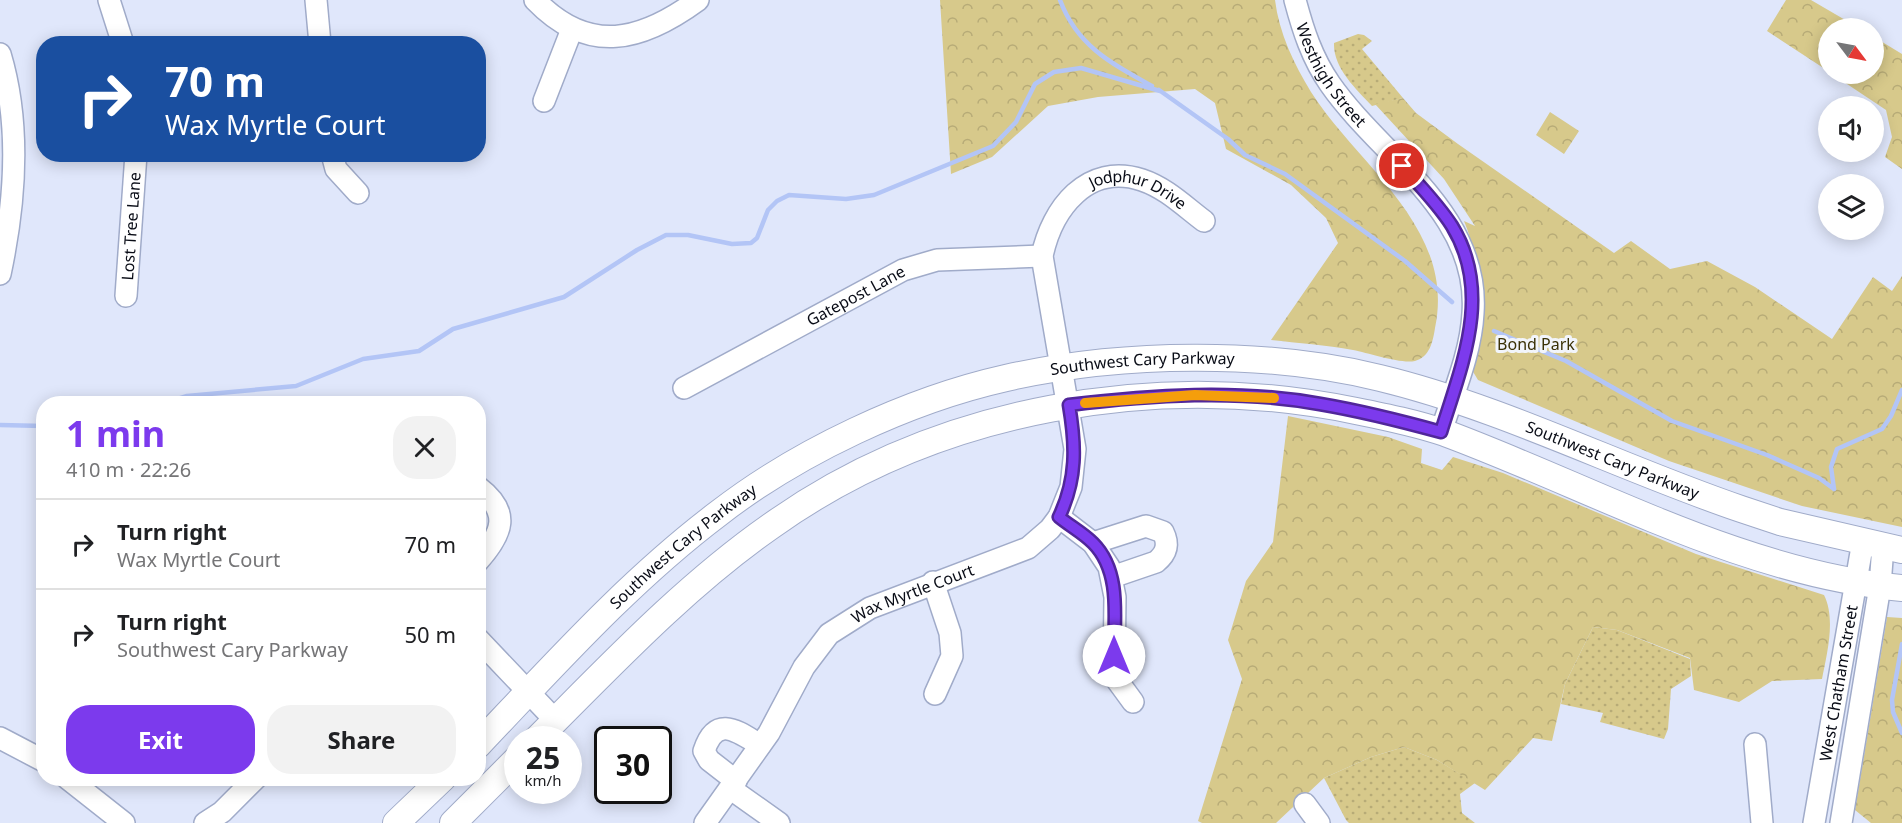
<!DOCTYPE html>
<html lang="en">
<head>
<meta charset="utf-8">
<style>
  body { margin:0; font-family:"Noto Sans",sans-serif; background:#f2f2f2; color:#202124; height:100vh; display:flex; flex-direction:column; font-size:22px; white-space:nowrap }
  * { box-sizing:border-box; margin:0 }
  p { font-size:20px; color:#757577 }
  .icon { flex:none; width:33px; height:33px; fill:none; stroke:currentColor; stroke-width:2; stroke-linecap:round; stroke-linejoin:round }
  .map { position:relative; flex:1; overflow:hidden }
  .panel { position:absolute; left:36px; top:396px; width:450px; height:390px; display:flex; flex-direction:column; background:#fff; border-radius:24px; box-shadow:0 3px 15px #0003 }
  .panel>* { flex:none }
  .guide { position:absolute; left:36px; top:36px; width:450px; height:126px; border-radius:24px; box-shadow:0 3px 15px #0003; background:#1a4fa0; color:#fff; overflow:hidden }
  .needle { width:39px; rotate:122deg }
  .tools { position:absolute; left:1818px; top:18px; display:grid; gap:12px }
  .tools a { display:grid; place-items:center; width:66px; height:66px; border-radius:50%; background:#fff; box-shadow:0 3px 15px #0003; font-size:30px }
  .speed { position:absolute; left:504px; top:726px; display:flex; gap:12px; font-size:30px; font-weight:700; text-align:center }
  .speed>* { display:grid; place-content:center; width:78px; height:78px; border-radius:50%; background:#fff; box-shadow:0 3px 15px #0003; line-height:1 }
  .speed small { font-size:15px; font-weight:400 }
  .speed .limit { border:3px solid #111; border-radius:9px; background:#fff; color:#111 }
  .pin { position:absolute; display:grid; place-items:center; width:51px; height:51px; color:#fff; margin:-26px; border:3px solid #fff; border-radius:50%; box-shadow:0 2px 6px #0007 }
  .me { position:absolute; width:66px; margin:-33px; rotate:0deg; stroke-linejoin:round; filter:drop-shadow(0 0 4px #0008) }
  .turn { display:flex; align-items:center; gap:21px; height:126px; padding:0 30px; font-size:27px }
  .turn .icon { width:78px; height:78px; stroke-width:2.5 }
  .turn b { display:block; font-size:42px; line-height:51px }
  .round { display:grid; place-items:center; flex:none; width:63px; height:63px; border-radius:24px; background:#f2f2f2 }
  .head { display:flex; align-items:center; justify-content:space-between; height:102px; padding:0 30px }
  h1 { font-size:36px; font-weight:700; line-height:45px; color:#7c3aed }
  .action { display:flex; gap:12px; margin-top:auto; padding:12px 30px }
  .action a { flex:1; height:69px; border-radius:24px; background:#7c3aed; color:#fff; font-size:24px; font-weight:700; line-height:69px; text-align:center }
  .action a+a { background:#f2f2f2; color:#202124 }
  ul { padding:0; list-style:none }
  li { display:flex; align-items:center; gap:18px; height:90px; padding:0 30px; border-top:2px solid #e0e0e0 }
  li div { flex:1 }
  li b { display:block; font-size:22px }
  li em { font-style:normal }
  .map>svg:first-child { display:block }
  .grass { fill:url(#grass-dots) }
  .forest { fill:url(#forest-crowns) }
  .lines { fill:none; stroke-linecap:round; stroke-linejoin:round }
  .stream { stroke:#b3c5f6; stroke-width:4.5 }
  .minor-casing { stroke:#a0abc9; stroke-width:24 }
  .major-casing { stroke:#a0abc9; stroke-width:28 }
  .minor { stroke:#fff; stroke-width:21 }
  .major { stroke:#fff; stroke-width:26 }
  .route-casing { stroke:#51269a; stroke-width:15 }
  .route { stroke:#7c3aed; stroke-width:10 }
  .slow { stroke:#f59e0b; stroke-width:10 }
  .labels { text-anchor:middle; dominant-baseline:central; stroke-width:6; stroke-linejoin:round; paint-order:stroke }
  .street-label { font-size:16px; fill:#090c16; stroke:#f2f5fb }
  .park-label { font-size:16px; fill:#3a3106; stroke:#f2f5fb }
</style>
</head>
<body>
<div class="map">
<svg width="1902" height="823" viewBox="0 0 1902 823">
  <defs>
    <pattern id="grass-dots" width="8" height="8" patternUnits="userSpaceOnUse" patternTransform="scale(1.5)"><rect width="8" height="8" fill="#d7c98b"/><path d="M2 2h.1M6 6h.1" fill="none" stroke="#b7ab77" stroke-width="1.8" stroke-linecap="round"/></pattern>
    <pattern id="forest-crowns" width="20" height="18" patternUnits="userSpaceOnUse" patternTransform="scale(1.5)"><rect width="20" height="18" fill="#d7c98b"/><path d="M2 6a3 3 0 1 1 6 0M12 15a3 3 0 1 1 6 0" fill="none" stroke="#b7ab77"/></pattern>
  </defs>
  <rect width="100%" height="100%" fill="#e0e7fb"/>
  <path class="grass" d="M1358,34L1364,35L1372,41L1362,49L1403,98L1372,106C1356,89 1333,68 1334,43Z
    M1593,627L1617,630L1690,659L1691,676L1671,689L1668,729L1664,739L1600,722L1603,713L1561,704L1565,684Z
    M1404,747L1437,760L1475,783L1460,794L1462,813L1475,823H1349L1346,820L1324,778L1371,757Z"/>
  <path class="forest" d="M940,0H1275C1279,33 1294,64 1311,92C1359,167 1456,228 1435,328C1433,341 1430,357 1415,361C1400,364 1369,353 1353,350C1326,345 1298,343 1271,340L1338,243L1326,218L1291,185L1226,149L1215,103L1195,89L1098,97L1048,106L992,157L951,174Z
    M1786,0H1811L1859,28H1828V71L1767,31Z
    M1874,37L1902,54V169L1885,157L1892,137L1886,110L1832,74H1874Z
    M1403,98L1416,113L1458,144L1614,253L1631,241L1670,269L1707,261L1755,287L1832,339L1873,277L1892,291L1902,276V527L1802,506L1669,461L1478,380L1472,370C1476,313 1486,275 1464,221L1475,226L1444,179L1375,104Z
    M1550,112L1579,131L1564,154L1536,135Z
    M1288,416L1388,437L1422,449L1421,463L1442,470L1453,457L1503,473L1696,554L1824,595C1836,619 1827,653 1822,679L1772,681L1739,702L1694,690L1690,658L1617,630L1593,627L1565,684L1552,741L1533,738L1485,790L1437,760L1404,747L1371,757L1324,778L1276,823H1202L1198,821L1242,679L1228,640L1246,581L1273,542Z
    M1887,617L1902,618V823H1871L1855,810Z"/>
  <g class="lines">
    <path class="stream" d="M1060,0C1077,46 1112,64 1152,86
      M1159,90L1228,139L1245,155L1285,174L1405,261L1452,302
      M1494,331L1566,361L1672,421L1767,455L1819,478L1834,489
      M162,404L187,396L296,386L363,359L419,351L453,329L564,297L637,250L666,235H688L732,244L751,243L757,238L768,210L777,201L789,195L846,199L874,195L993,146L1016,122L1035,84L1054,72L1081,68L1160,91
      M0,425L44,426
      M1834,489L1831,467L1837,449L1882,429L1891,416L1902,390
      M1902,644L1892,700L1893,712L1902,733"/>
    <g class="minor-casing">
      <g id="minor">
        <path d="M109,0L123,44"/>
        <path d="M316,0L320,44"/>
        <path d="M535,0C589,56 642,41 698,0"/>
        <path id="s1" d="M1295,0C1303,30 1312,58 1330,84C1381,157 1480,213 1473,313C1471,353 1453,394 1441,432"/>
        <path d="M0,54C21,124 15,204 0,274"/>
        <path d="M544,101L572,29"/>
        <path d="M332,154L336,169L358,193"/>
        <path id="s2" d="M126,296L136,154"/>
        <path id="s3" d="M684,388L903,270L937,260L1042,256"/>
        <path d="M478,487C511,512 503,533 478,561"/>
        <path d="M1059,517L1093,543L1109,567L1115,597L1114,676L1133,702"/>
        <path d="M1093,543L1146,526L1163,532C1169,544 1167,553 1156,562L1112,577"/>
        <path d="M933,582L950,633L952,656L935,694"/>
        <path d="M478,639L555,720"/>
        <path d="M0,738L44,761"/>
        <path d="M1755,744L1762,823"/>
        <path d="M67,778L124,823"/>
        <path d="M736,781L709,760L704,751C716,714 737,731 760,745"/>
        <path d="M731,789L779,823"/>
        <path d="M1305,804L1319,823"/>
        <path d="M205,823L222,812L256,778"/>
        <path id="s4" d="M705,823L769,733L804,667L829,634L870,608L1028,548L1050,529L1059,517L1071,487L1075,449L1042,256C1052,209 1087,162 1142,180C1166,188 1184,206 1204,221"/>
        <path id="s5" d="M1814,823L1863,541"/>
        <path d="M1841,823L1880,586L1883,546"/>
      </g>
    </g>
    <g class="major-casing">
      <g id="major">
        <path d="M536,740C611,665 684,587 771,526C938,407 1158,370 1356,411C1386,417 1416,423 1445,433C1591,487 1744,574 1902,588"/>
        <path id="s6" d="M478,745C555,664 630,580 719,513C798,452 908,400 1006,378C1120,352 1267,350 1380,378C1504,408 1620,468 1741,509L1780,522L1902,550"/>
        <path d="M396,823L443,778"/>
        <path d="M453,823L518,758"/>
      </g>
    </g>
    <use href="#minor" class="minor"/>
    <use href="#major" class="major"/>
  </g>
  <g class="lines">
    <g class="route-casing">
      <path id="route" d="M1114,656C1114,619 1122,572 1093,543C1083,533 1070,526 1059,517C1077,479 1076,446 1069,405C1151,395 1238,389 1320,404C1361,411 1401,421 1441,432C1462,364 1493,293 1452,226C1438,204 1419,185 1402,166"/>
    </g>
    <use href="#route" class="route"/>
    <path class="slow" d="M1085,403L1195,395L1274,398"/>
  </g>
  <g class="labels">
    <g class="street-label">
      <text stroke="none"><textPath href="#s1" startOffset="84">Westhigh Street</textPath></text>
      <text stroke="none"><textPath href="#s4" startOffset="896">Jodphur Drive</textPath></text>
      <text stroke="none"><textPath href="#s2" startOffset="70">Lost Tree Lane</textPath></text>
      <text stroke="none"><textPath href="#s3" startOffset="195">Gatepost Lane</textPath></text>
      <text stroke="none"><textPath href="#s6" startOffset="792">Southwest Cary Parkway</textPath></text>
      <text stroke="none"><textPath href="#s6" startOffset="1278">Southwest Cary Parkway</textPath></text>
      <text stroke="none"><textPath href="#s6" startOffset="286">Southwest Cary Parkway</textPath></text>
      <text stroke="none"><textPath href="#s4" startOffset="320">Wax Myrtle Court</textPath></text>
      <text stroke="none"><textPath href="#s5" startOffset="142">West Chatham Street</textPath></text>
    </g>
    <g class="park-label">
      <text x="1536" y="344">Bond Park</text>
    </g>
  </g>
</svg>
<div class="tools">
<a><svg class="needle" viewBox="-14 -14 28 28"><path d="M0-13l5 13h-10z" fill="#e53935"/><path d="M0 13l5-13h-10z" fill="#757577"/></svg></a>
<a><svg class="icon" aria-label="sound" viewBox="0 0 24 24"><path d="M4 9h4l5-4v14l-5-4H4zM17 9q2 3 0 6"/></svg></a>
<a><svg class="icon" aria-label="layers" viewBox="0 0 24 24"><path d="M12 4l9 5-9 5-9-5zM3 14l9 5 9-5"/></svg></a>
</div>
<div class="speed"><div>25<small>km/h</small></div><div class="limit">30</div></div>
<div class="pin" style="left:1402px;top:166px;background:#d93025"><svg class="icon" aria-label="arrive" viewBox="0 0 24 24"><path d="M6 21V4h12l-3 4 3 4H6"/></svg></div>
<svg class="me" style="left:1114px;top:656px" viewBox="-20 -20 40 40"><circle r="19" fill="#fff"/><path d="M0-13L10 11 0 6-10 11z" fill="#7c3aed"/></svg>
<div class="guide">
<div class="turn"><svg class="icon" aria-label="right" viewBox="0 0 24 24"><path d="M7 20v-9h11M14 6l5 5-5 5"/></svg><div><b>70 m</b>Wax Myrtle Court</div></div>
</div>
<section class="panel">
<div class="head"><div><h1>1 min</h1><p>410 m · 22:26</p></div><a class="round"><svg class="icon" aria-label="close" viewBox="0 0 24 24"><path d="M6 6l12 12M18 6L6 18"/></svg></a></div>
<ul>
<li><svg class="icon" aria-label="right" viewBox="0 0 24 24"><path d="M7 20v-9h11M14 6l5 5-5 5"/></svg><div><b>Turn right</b><p>Wax Myrtle Court</p></div><em>70 m</em></li>
<li><svg class="icon" aria-label="right" viewBox="0 0 24 24"><path d="M7 20v-9h11M14 6l5 5-5 5"/></svg><div><b>Turn right</b><p>Southwest Cary Parkway</p></div><em>50 m</em></li>
</ul>
<div class="action"><a>Exit</a><a>Share</a></div>
</section>
</div>
</body>
</html>
